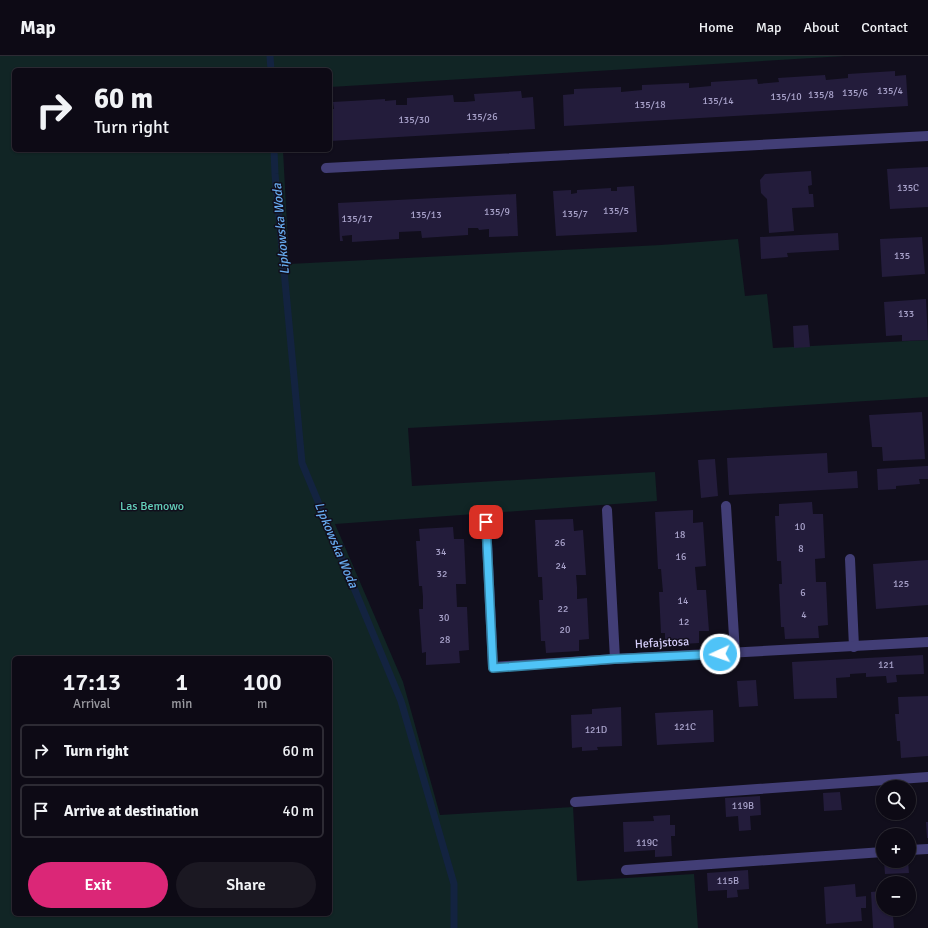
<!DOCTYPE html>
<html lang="en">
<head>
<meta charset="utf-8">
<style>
  body { margin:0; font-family:Signika,sans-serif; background:#1b1822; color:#f1f3f6; height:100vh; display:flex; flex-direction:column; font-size:15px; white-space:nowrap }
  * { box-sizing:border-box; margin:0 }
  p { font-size:13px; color:#9a9aa0 }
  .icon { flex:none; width:22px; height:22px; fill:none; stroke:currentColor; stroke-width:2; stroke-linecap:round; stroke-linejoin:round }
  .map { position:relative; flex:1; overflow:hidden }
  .sheet { position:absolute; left:12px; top:600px; width:320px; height:260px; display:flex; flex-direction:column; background:#0d0a15; border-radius:6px; box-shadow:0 1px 3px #0004,0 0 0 1px #2d2b34 }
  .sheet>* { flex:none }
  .hud { position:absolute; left:12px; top:12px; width:320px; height:84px; border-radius:6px; box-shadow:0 1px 3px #0004,0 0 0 1px #2d2b34; background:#0d0a15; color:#f1f3f6; overflow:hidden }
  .tools { position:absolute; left:876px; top:724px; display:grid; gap:8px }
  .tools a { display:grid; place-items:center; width:40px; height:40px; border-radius:50%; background:#0d0a15; box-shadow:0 1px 3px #0004,0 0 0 1px #2d2b34; font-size:20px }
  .pin { position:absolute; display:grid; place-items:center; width:34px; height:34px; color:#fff; margin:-17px; border-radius:8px; box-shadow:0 2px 6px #0006 }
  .me { position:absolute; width:44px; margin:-22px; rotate:267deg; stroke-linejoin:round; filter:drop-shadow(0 0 3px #0008) }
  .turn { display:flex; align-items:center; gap:14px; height:84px; padding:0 16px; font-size:18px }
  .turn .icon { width:52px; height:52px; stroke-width:2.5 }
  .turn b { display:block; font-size:28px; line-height:34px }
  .eta { display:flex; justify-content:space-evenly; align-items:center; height:68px; text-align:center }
  .eta b { font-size:24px; font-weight:600; line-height:28px }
  .primary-button { display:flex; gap:8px; margin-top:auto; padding:8px 16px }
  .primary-button a { flex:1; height:46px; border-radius:24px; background:#db2777; color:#fff; font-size:16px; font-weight:600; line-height:46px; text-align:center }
  .primary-button a+a { background:#1b1822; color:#f1f3f6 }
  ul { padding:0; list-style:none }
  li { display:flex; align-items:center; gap:12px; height:54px; margin:0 8px 6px; padding:0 8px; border:2px solid #2d2b34; border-radius:6px }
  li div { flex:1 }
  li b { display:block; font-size:15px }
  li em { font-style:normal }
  header { display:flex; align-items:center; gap:24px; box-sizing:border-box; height:56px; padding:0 20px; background:#0d0a15; border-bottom:1px solid #2d2b34 }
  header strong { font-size:19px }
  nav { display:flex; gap:22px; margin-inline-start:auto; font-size:14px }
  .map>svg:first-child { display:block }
  .green { fill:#112525; fill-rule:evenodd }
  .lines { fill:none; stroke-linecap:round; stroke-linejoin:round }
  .stream { stroke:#132340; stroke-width:7 }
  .building { fill:#231c3b }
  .service { stroke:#423e76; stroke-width:10 }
  .minor { stroke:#423e76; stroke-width:10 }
  .route-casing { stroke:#337fa1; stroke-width:10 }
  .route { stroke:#4fc3f7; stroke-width:7 }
  .labels { text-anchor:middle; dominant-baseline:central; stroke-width:3; stroke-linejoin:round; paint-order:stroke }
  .number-label { font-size:10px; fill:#a8a2ca }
  .park-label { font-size:12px; fill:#63d0ba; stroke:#110e1c }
  .street-label { font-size:12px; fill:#d5cefa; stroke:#110e1c }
  .water-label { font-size:13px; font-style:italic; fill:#67aaee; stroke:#110e1c }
</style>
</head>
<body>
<header>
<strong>Map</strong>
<nav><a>Home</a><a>Map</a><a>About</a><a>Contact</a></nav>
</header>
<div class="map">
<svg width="928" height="872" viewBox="0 0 928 872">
  <rect width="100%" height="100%" fill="#110e1c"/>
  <path class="green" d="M0,0H845L330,31V14H14V94H283L289,208L661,189L738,183L745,240L767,238L773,292L928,284V341L652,359L408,372L412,430L655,416L657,445L335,468L403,626L440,759L573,751L577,825L694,818L698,872H0ZM14,602H330V858H14Z"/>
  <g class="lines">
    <path class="stream" d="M270,0L271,14
      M274,94L275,118L302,407L401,645L454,828V872"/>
  </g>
  <path class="building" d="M895,15V20L906,19L908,50L564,70L563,39L574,38V33L621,31V36L642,34V29L689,27V32L711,30V26L757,23L758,28L768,27L779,26L778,22L825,19L826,24L848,22V18Z
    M521,35L522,42L533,41L535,73L330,85V53H334L333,46L385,43V45L396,44V49H407V42L453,39L454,46H464L475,45L474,38Z
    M928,111V151L890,153L887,113Z
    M811,115L812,129L808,130L809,138H813L814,151L792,152L794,175L769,177L767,143L761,137L760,124L765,118Z
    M634,130L637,176L556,180L553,135L571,134V138L577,137V134L611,132V135H617V131Z
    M516,138L518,180L489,181V173L479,174L478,172H468V179L422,182L421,175L399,176V183L352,186V179L342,180L343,185H340L338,147Z
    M838,177L839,194L787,197L788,201L761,203L760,181Z
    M922,181L925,218L882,221L880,183Z
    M926,243L928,284L902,285V279L886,280L884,246Z
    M808,269L810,291L794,292L793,270Z
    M922,356L925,403L883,405L882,391H872L869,359Z
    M827,397L828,417L857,415L858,432L729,439L727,402Z
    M715,403L718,440L701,442L698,404Z
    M926,410H928V423H919L920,428L896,430V433L878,434L877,413Z
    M812,446L813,458H823L825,502L815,503L816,526H826L828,569L818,570L819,582L785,583L784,571H781L779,528H782L781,505H777L775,460H779V448Z
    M693,454V467L703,466L706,510L695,511L697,534H706L709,575H699V587L665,589V577H661L659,536H663L662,525L661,513H658L655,456Z
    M573,463L574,475L583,474L586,519H576L577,531V543L587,542L589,583L579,584V595L546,597L545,585H541L539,544H543L542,521H538L535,464Z
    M453,471L454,483H464L466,528H456L457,551H467L469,594L459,595L460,607L426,609V596L422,597L419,553H423V541L422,530H419L416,485H420L419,473Z
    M928,504V549L876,553L873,508Z
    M923,599L924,618L896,619L897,626L887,627L886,620L866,621V617L850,618V621L836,622L837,642L794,643L792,606Z
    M756,624L758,650L739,651L737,625Z
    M928,640V700L901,702L900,685H897L895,658H899L898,641Z
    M621,651L622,690L597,691L598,694L582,695V691L572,692L571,659L592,658V653Z
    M713,654L714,686L657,689L655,657Z
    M840,736L842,754L824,755L823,737Z
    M760,740L761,759L750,760L751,774L739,775L738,760L726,761L725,742Z
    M670,759V769H675V780H671L672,800L655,801V794L624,796L623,766L654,765L653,760Z
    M926,766H928V782H927Z
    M884,805H908L909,817L885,818Z
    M748,814L749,833L737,834L738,841L727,842V834L708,835L707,817Z
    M855,828L856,841L866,840V852H861L862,865L826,868L824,831Z
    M883,835V853H902V860H893L894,872H873L871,836Z"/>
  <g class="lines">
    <path class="service" d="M326,112L928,80
      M726,450L735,597
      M607,454L615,603
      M486,466L493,611
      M850,503L854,591
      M575,746L928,721
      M909,794L928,793
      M626,814L883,796"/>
    <path class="minor" d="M493,611L615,603L928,586"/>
  </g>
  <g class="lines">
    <g class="route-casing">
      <path id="route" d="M486,466L493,612L614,603L720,598"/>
    </g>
    <use href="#route" class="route"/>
  </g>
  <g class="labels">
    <g class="number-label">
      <text x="890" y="35">135/4</text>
      <text x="855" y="37">135/6</text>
      <text x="821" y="39">135/8</text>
      <text x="786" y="41">135/10</text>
      <text x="718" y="45">135/14</text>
      <text x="650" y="49">135/18</text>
      <text x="482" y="61">135/26</text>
      <text x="414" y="64">135/30</text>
      <text x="908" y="132">135C</text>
      <text x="616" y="155">135/5</text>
      <text x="497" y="156">135/9</text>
      <text x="575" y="158">135/7</text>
      <text x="426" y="159">135/13</text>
      <text x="357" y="163">135/17</text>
      <text x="902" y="200">135</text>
      <text x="906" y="258">133</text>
      <text x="800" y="471">10</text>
      <text x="680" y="479">18</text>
      <text x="560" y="487">26</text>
      <text x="801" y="493">8</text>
      <text x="441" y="496">34</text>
      <text x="681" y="501">16</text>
      <text x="561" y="510">24</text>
      <text x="442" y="518">32</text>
      <text x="901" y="528">125</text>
      <text x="803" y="537">6</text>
      <text x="683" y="545">14</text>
      <text x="563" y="553">22</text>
      <text x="804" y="559">4</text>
      <text x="444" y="562">30</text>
      <text x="684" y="566">12</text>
      <text x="565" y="574">20</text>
      <text x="445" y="584">28</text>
      <text x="886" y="609">121</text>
      <text x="685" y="671">121C</text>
      <text x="596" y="674">121D</text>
      <text x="743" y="750">119B</text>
      <text x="647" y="787">119C</text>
      <text x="728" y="825">115B</text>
    </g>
    <g class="park-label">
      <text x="152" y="450">Las Bemowo</text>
    </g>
    <g class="street-label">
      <text transform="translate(662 587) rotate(-3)">Hefajstosa</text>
    </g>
    <g class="water-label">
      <text transform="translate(281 173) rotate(-95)">Lipkowska Woda</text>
      <text transform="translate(336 489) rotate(67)">Lipkowska Woda</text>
    </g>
  </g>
</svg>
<div class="tools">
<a><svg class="icon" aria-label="search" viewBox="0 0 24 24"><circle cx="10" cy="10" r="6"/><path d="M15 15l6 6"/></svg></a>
<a>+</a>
<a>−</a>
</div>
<div class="pin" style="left:486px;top:466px;background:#d93025"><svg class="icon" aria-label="arrive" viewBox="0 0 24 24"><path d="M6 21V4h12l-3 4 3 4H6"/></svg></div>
<svg class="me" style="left:720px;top:598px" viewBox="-20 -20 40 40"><circle r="17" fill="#4fc3f7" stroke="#fff" stroke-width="3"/><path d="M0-11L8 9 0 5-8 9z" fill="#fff"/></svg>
<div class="hud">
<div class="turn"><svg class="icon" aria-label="right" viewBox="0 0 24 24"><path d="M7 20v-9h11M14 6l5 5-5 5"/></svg><div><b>60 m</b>Turn right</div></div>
</div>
<section class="sheet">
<div class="eta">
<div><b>17:13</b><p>Arrival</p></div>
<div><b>1</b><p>min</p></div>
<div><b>100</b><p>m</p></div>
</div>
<ul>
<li><svg class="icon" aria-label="right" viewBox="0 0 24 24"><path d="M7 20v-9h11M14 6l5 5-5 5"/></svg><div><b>Turn right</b></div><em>60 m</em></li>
<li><svg class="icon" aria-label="arrive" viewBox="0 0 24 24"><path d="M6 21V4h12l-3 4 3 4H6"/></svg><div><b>Arrive at destination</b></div><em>40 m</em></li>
</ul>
<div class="primary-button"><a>Exit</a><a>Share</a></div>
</section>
</div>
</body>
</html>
